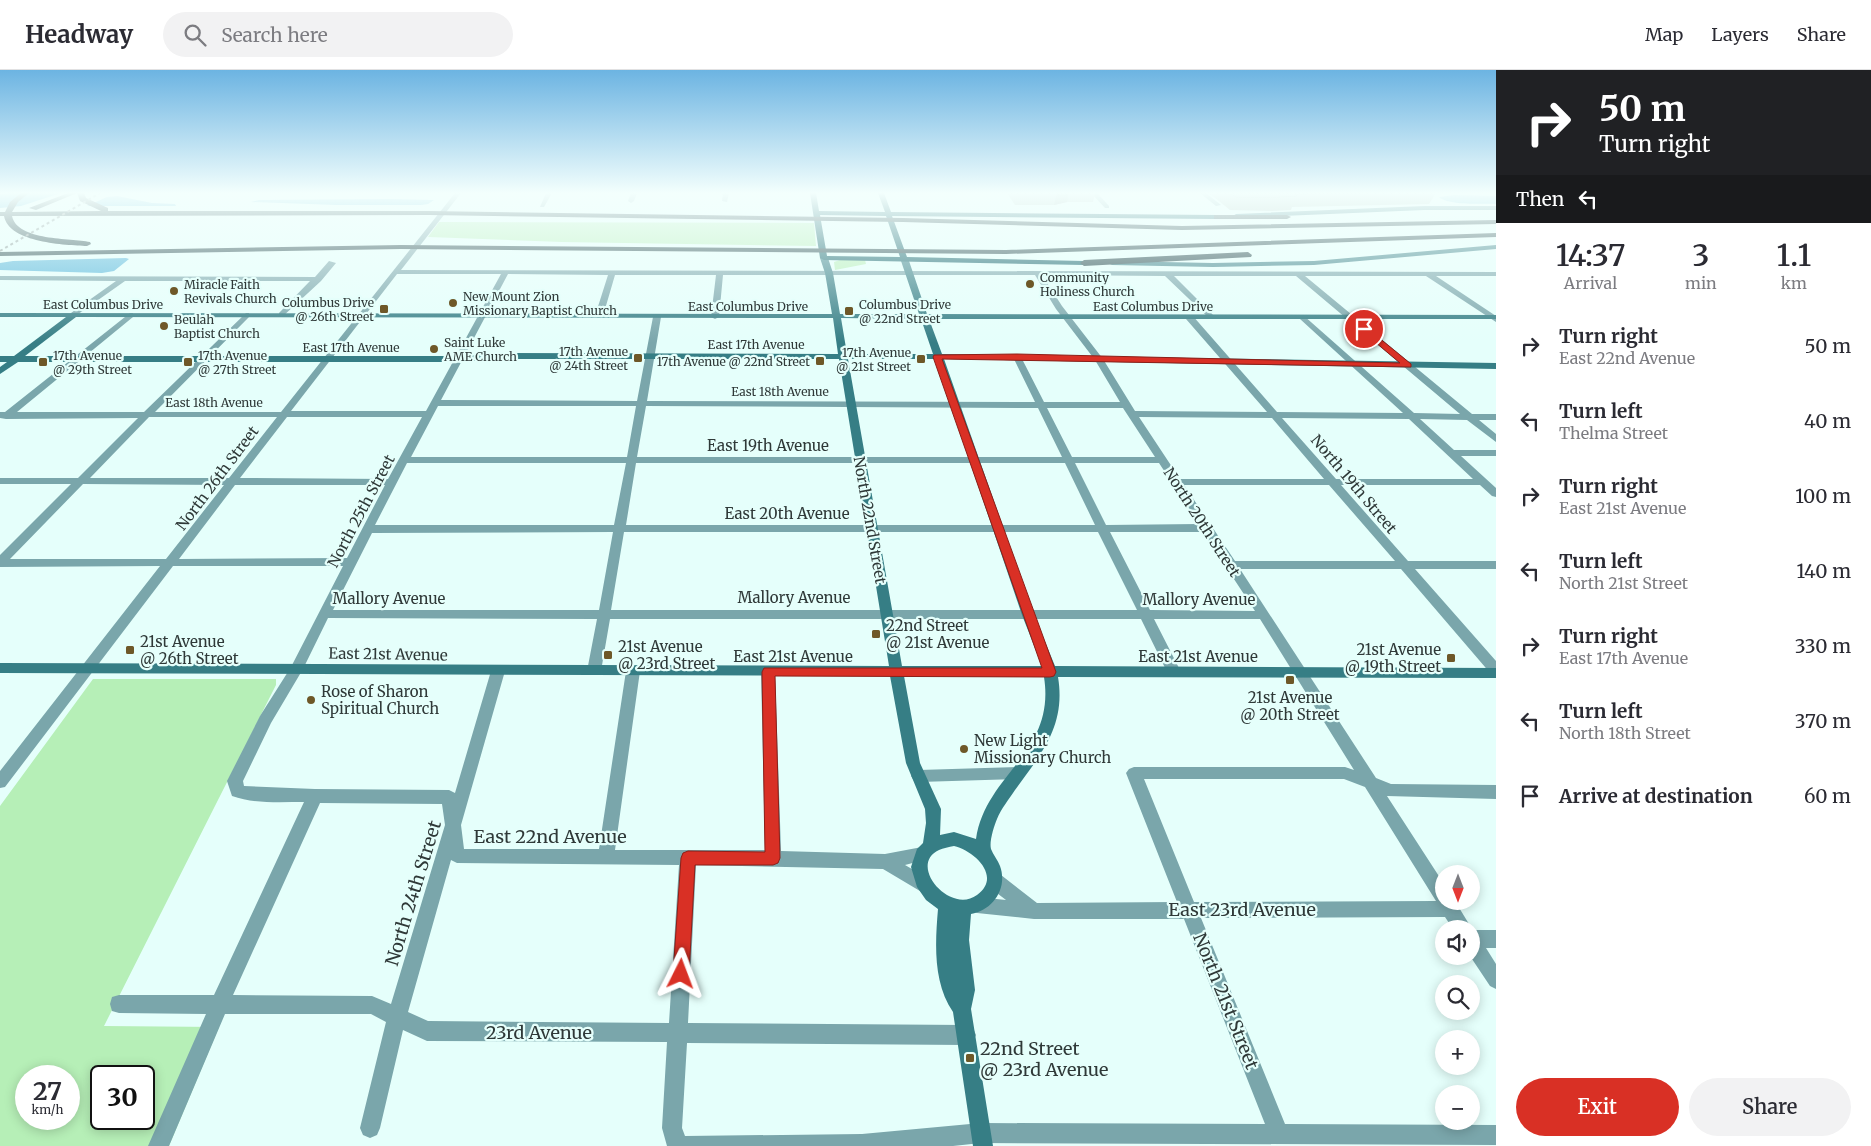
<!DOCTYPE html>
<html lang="en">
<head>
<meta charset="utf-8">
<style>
  body { margin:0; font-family:Merriweather,serif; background:#f2f2f3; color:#2b2b33; height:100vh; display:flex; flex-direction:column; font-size:19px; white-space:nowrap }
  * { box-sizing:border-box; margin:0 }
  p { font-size:16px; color:#7c7c81 }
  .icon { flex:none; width:28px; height:28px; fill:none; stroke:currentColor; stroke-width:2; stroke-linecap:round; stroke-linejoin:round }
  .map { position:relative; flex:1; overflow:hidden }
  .drawer { display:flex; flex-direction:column; background:#fff; width:375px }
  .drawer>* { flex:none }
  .top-card { background:#202124; color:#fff; overflow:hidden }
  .needle { width:32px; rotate:180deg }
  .controls { position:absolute; left:1435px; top:795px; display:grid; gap:10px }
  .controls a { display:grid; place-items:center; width:45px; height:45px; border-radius:50%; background:#fff; box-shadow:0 2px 12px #0003; font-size:25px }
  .speed { position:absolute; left:15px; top:995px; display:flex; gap:10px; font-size:25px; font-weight:700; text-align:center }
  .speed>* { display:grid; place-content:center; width:65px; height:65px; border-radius:50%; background:#fff; box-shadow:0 2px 12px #0003; line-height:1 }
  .speed small { font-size:12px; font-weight:400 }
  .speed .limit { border:2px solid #111; border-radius:8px; background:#fff; color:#111 }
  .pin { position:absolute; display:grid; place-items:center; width:42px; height:42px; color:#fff; margin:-21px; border:2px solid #fff; border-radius:50%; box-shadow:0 1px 5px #0007 }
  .me { position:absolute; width:55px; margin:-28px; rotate:3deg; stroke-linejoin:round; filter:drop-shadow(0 0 4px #0008) }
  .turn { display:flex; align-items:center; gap:18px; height:105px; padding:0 20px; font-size:22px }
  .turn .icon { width:65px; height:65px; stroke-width:2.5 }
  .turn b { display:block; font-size:35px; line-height:42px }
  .then { display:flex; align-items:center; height:48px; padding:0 20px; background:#0003; gap:10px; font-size:19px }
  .eta { display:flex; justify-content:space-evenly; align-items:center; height:85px; text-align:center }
  .eta b { font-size:30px; font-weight:600; line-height:35px }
  .action { display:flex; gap:10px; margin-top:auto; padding:10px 20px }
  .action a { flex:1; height:58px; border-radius:30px; background:#d93025; color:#fff; font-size:20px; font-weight:600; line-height:58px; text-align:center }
  .action a+a { background:#f2f2f3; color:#2b2b33 }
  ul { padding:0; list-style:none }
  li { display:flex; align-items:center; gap:15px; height:75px; padding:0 20px }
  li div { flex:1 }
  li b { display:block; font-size:19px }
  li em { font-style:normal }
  header { display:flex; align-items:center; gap:30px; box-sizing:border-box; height:70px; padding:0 25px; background:#fff; border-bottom:1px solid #e1e1e2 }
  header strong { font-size:24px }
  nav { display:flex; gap:28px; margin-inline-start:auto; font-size:18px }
  .search { width:350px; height:45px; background:#f2f2f3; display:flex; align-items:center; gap:12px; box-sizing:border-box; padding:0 18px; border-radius:28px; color:#7c7c81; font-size:19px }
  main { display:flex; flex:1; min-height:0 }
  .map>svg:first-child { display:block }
  .green { fill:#b6efb7; fill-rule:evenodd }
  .water { fill:#52b5d9 }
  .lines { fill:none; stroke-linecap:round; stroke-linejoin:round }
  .street { fill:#7aa6ab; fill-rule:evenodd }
  .secondary { fill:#367e85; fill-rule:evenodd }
  .primary { fill:#0d5e66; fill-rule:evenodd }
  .highway { fill:#1c4044; fill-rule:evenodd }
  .rail { stroke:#7f908e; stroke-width:2; stroke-dasharray:3 3; stroke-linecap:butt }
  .wall { fill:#afc1b8 }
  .shaded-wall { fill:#8e9d96 }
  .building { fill:#cbe0d6; stroke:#8e9d96 }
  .route { fill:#d93025; stroke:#8d1f18 }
  .poi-dot { fill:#6e5828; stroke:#e5fffb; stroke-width:2 }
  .labels { text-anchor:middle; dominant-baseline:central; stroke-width:4.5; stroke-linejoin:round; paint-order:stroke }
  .far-poi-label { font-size:12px; fill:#2f3938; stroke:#e5fffb; text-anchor:start }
  .far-street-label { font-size:12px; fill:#2f3938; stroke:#e5fffb }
  .street-label { font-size:15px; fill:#2f3938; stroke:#e5fffb }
  .poi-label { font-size:15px; fill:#2f3938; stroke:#e5fffb; text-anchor:start }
  .near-street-label { font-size:18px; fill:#2f3938; stroke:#e5fffb }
  .near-poi-label { font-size:18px; fill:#2f3938; stroke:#e5fffb; text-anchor:start }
</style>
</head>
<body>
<header>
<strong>Headway</strong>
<div class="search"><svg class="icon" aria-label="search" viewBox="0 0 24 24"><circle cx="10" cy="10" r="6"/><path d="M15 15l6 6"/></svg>Search here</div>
<nav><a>Map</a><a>Layers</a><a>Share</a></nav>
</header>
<main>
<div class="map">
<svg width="1496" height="1076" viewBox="0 0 1496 1076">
  <rect width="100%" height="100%" fill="#e5fffb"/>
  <path class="green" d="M439,152L814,153L816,176L562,172L428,167Z
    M840,190H865L866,194L835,200L834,192Z
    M93,609H276V615L104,956L219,957L169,1076H0V736ZM26,1006H69V1049H26ZM101,1006H144V1049H101Z"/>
  <path class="water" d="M7,123H61L21,136L0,138V124Z
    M1454,125L1496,126V134C1481,133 1450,136 1439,127Z
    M117,126L152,133L175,134L176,136H87L107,127Z
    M391,129L434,130L428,134L421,135H337L251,132L259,130Z
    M126,188L129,189L114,201L102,203L0,200V193L13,191Z"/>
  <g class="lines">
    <path class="street" d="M455,123H461L401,200L1496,202V206H1436L1496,246V252L1426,206H1305L1472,344H1496V350H1479L1496,364V372L1467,350L1420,349L1454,380H1496V386H1461L1496,418V427L1492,426L1480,415H1341L1408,491H1496V499H1415L1496,591V605L1491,604L1401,499H1240L1376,708L1391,714L1496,715V729L1387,726L1444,814V831H1455L1472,859L1471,860L1453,859L1445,847L1201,848L1285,1054L1496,1055V1075L981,1073L953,1076H667L662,1058L667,972L427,971L403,960L380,1058L377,1065L370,1068L363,1065L360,1058L386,952L371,944H225L169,1076H148L206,944L119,943L112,941L110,934L112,927L119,925H214L304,732C280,732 254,734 232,726L227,711L260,646L291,597L343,496H173L5,717L0,718V701L160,496L0,497V485L71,414H0V408H78L138,348L6,349L0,348V342H5L130,243H133V247L17,342H144L246,243H249V247L155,342H281ZM397,204H501L426,341H291ZM508,204L608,205L595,246L599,248L603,246L615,205H716L711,247L715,249L719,247L723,205H1035L1056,239L1095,290L1120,332H1044L1021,287L1017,284L1013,287L1035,332L647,331L661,247L657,245L653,247L637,331L441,330ZM1042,205L1165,206L1210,249H1213V245L1174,206H1296L1460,344L1414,343L1303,245L1299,247L1300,249L1403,343L1277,342L1192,245H1186V249L1267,342L1135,341L1103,289L1062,236ZM438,336H636L627,387H411ZM646,336L1038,338L1062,387H637ZM1047,338H1123L1155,387H1072ZM149,347H277L229,408H90ZM287,347H422L388,409L240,408ZM1139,347L1272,348L1324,409H1180ZM1282,348L1409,349L1473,409H1336ZM407,393H626L614,455H375ZM636,393H1065L1095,455H626ZM1075,393H1159L1199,454L1106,455ZM83,414L224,415L166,489H10ZM235,415H385L347,488L179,489ZM1184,415H1329L1395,491H1235ZM613,462L599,540H333L372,463ZM624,462H1098L1137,540H611ZM1110,462H1203L1255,541L1150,540ZM328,548L597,549L587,601L589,605H599L601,601L610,549H1141L1169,606H1179L1181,602L1154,549H1260L1354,700L1345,697H1134L1129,699L1126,703L1177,832L1037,833L1001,805L995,803L989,805L987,811L989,817L1006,830L977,827L971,829L968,835L971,841L977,843L1034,849H1184L1265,1054L981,1053L862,1064L685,1066L682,1058L687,973L966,975L973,972L976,965L973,958L966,955L688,953L696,795L883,799L925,824L931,822L933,816L931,810L905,795L928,789L930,784L928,779L922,777L885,784L781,781L775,602L773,598H763L761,602L765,780H615L640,601L638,597H628L626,601L599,779H464L461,755L505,601L503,597H493L491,601L455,723L449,720L315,719L244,716L243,711L271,653L303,599ZM1144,709H1344L1365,717L1436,831L1194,832ZM320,733L442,734L445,755L391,934L372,926L233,925ZM451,790L457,793L679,795L669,953L428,951L408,942Z
      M546,123H552L544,137H540Z
      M631,123H637L634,131L631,133L628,131Z
      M723,123H729L727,132L722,131Z
      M1091,123H1097L1109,136V138H1105Z
      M1200,123H1206L1221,135L1216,136Z
      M329,191L336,193L321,211L282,247H279V243L310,211H125L74,247L70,245L71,243L116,211L0,210V206L315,207Z
      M1018,697L1023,699L1026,703L1023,707L1018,709L919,712L914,711L911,706L914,701L919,700Z
      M1471,860H1496V878H1486L1496,894V919L1490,916L1470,886Z"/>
    <path class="secondary" d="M1424,136H1496V140H1424L1236,148L1233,146L1236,144Z
      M1496,175V179L1314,195L1213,197L1112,195L1108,193L1112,191L1213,193L1314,191Z
      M824,186L828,188L833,203L840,244H919L900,188L904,186L908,188L927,244L1496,245V249H929L942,284L1496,293V299L944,289L1034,545L1055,596L1496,598V608L1058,607C1066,655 1042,683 1015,720C1009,729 1001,739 997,749C994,756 989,772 991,779C993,785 998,790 1000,796C1008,818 993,840 971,844L969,870L975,920L971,939L993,1076H973L953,942C933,913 935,874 938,839L926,830L917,817L911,797L917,779L923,773L926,753L925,739L906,693L890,606L0,603V593L889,596L839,289H507L458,292H18L0,304V297L7,292H0V286H14L66,247H0V243L832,244L825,203L820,188ZM76,247L833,248L838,284L507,283L458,286H25ZM841,248L921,249L933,284H847ZM848,289H935L1022,545L1042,596H902ZM904,606L1044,607C1056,683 986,703 976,769L954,762L940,765L941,739L920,693ZM954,776C975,781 1002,807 977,825C950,845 907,795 939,780C943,778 949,777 954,776Z"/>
    <path class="primary" d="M810,123H816L819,141L885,142L878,123H884L891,142L1217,145L1220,147L1217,149L892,146L907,187L1084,191L1088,193L1084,195L824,190L820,188ZM820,145L886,146L900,187L827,186Z"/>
    <path class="highway" d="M21,123H29L18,132L12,142L101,141L80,131L77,123L36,140L29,138L68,123H84L86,128L108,138V141H429L903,148L1182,156L1496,150V154L1182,160L903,152L429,145L12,146C17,171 71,168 90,172L91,174L87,176C66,175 9,173 4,146H0V142H5L10,132Z
      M1214,145H1287L1291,147L1287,149H1214Z
      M1496,163V167L1006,184L401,179L0,186V182L401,175L1006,180Z
      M1248,182L1252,185L1251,187L1084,196L1080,193L1084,190Z"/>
    <path class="rail" d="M0,181L100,123"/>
  </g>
  <path class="wall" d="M1007,123H1095L1093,132H1067L1054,135H1015Z
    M1209,123H1436L1429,134L1292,137L1291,140L1272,141L1230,140Z"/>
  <path class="shaded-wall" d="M1057,123H1069L1067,132L1054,135Z"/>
  <path class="building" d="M1230,123H1359L1295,124L1297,126L1278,127H1236Z"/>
  <linearGradient id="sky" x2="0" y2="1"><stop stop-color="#6cb4e2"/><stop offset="0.45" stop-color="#f3fffd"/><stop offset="1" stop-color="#f3fffd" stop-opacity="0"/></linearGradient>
  <rect width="1496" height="273" fill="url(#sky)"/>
  <path class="route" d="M1362,258H1367L1411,294V297L942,289L1056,602L1054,606L1050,607L775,606L780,788L778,793L773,795H695L689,904L687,910L681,912L675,910L673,904L681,788L683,783L688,781L765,782L762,602L764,598H1042L933,287L934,285L1017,284L1400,293L1362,261Z"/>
  <g class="poi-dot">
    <circle cx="1030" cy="214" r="5"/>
    <circle cx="174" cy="221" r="5"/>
    <circle cx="453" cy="233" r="5"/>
    <rect x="379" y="234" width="10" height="10" rx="2.5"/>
    <rect x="844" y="236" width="10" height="10" rx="2.5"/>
    <circle cx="164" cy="256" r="5"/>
    <circle cx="434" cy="279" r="5"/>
    <rect x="633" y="283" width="10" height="10" rx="2.5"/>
    <rect x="916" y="284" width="10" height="10" rx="2.5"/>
    <rect x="815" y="286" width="10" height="10" rx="2.5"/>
    <rect x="38" y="287" width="10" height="10" rx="2.5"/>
    <rect x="183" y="287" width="10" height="10" rx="2.5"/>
    <rect x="871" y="559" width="10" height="10" rx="2.5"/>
    <rect x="125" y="575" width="10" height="10" rx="2.5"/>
    <rect x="603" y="580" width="10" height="10" rx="2.5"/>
    <rect x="1446" y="583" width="10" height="10" rx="2.5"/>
    <rect x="1285" y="605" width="10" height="10" rx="2.5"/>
    <circle cx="311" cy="630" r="5"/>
    <circle cx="964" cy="679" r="5"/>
    <rect x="965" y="983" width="10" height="10" rx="2.5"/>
  </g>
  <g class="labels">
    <g class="far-poi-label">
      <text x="1040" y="207">Community<tspan x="1040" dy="14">Holiness Church</tspan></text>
      <text x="184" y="214">Miracle Faith<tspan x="184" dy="14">Revivals Church</tspan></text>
      <text x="463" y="226">New Mount Zion<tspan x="463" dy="14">Missionary Baptist Church</tspan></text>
      <text x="374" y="232" text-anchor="end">Columbus Drive<tspan x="374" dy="14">@ 26th Street</tspan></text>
      <text x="859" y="234">Columbus Drive<tspan x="859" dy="14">@ 22nd Street</tspan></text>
      <text x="174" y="249">Beulah<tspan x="174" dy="14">Baptist Church</tspan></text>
      <text x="444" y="272">Saint Luke<tspan x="444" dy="14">AME Church</tspan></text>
      <text x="628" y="281" text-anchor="end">17th Avenue<tspan x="628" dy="14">@ 24th Street</tspan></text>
      <text x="911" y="282" text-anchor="end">17th Avenue<tspan x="911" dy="14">@ 21st Street</tspan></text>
      <text x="53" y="285">17th Avenue<tspan x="53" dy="14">@ 29th Street</tspan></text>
      <text x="198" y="285">17th Avenue<tspan x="198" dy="14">@ 27th Street</tspan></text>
      <text x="810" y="291" text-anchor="end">17th Avenue @ 22nd Street</text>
    </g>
    <g class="far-street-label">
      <text x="103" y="234">East Columbus Drive</text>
      <text x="748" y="236">East Columbus Drive</text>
      <text x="1153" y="236">East Columbus Drive</text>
      <text x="756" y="274">East 17th Avenue</text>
      <text x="351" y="277">East 17th Avenue</text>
      <text x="780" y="321">East 18th Avenue</text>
      <text x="214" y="332">East 18th Avenue</text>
    </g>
    <g class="street-label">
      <text x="768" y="375">East 19th Avenue</text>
      <text transform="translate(217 408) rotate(-53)">North 26th Street</text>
      <text transform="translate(1354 414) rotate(50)">North 19th Street</text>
      <text transform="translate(361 441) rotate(-62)">North 25th Street</text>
      <text x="787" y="443">East 20th Avenue</text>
      <text transform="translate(870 450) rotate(80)">North 22nd Street</text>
      <text transform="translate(1202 452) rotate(57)">North 20th Street</text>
      <text x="794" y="527">Mallory Avenue</text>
      <text x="389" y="528">Mallory Avenue</text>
      <text x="1199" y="529">Mallory Avenue</text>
      <text transform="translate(388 584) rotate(1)">East 21st Avenue</text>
      <text x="793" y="586">East 21st Avenue</text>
      <text x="1198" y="586">East 21st Avenue</text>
    </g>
    <g class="poi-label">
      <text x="886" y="555">22nd Street<tspan x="886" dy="17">@ 21st Avenue</tspan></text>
      <text x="140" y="571">21st Avenue<tspan x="140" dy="17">@ 26th Street</tspan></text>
      <text x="618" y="576">21st Avenue<tspan x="618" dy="17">@ 23rd Street</tspan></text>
      <text x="1441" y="579" text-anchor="end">21st Avenue<tspan x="1441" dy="17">@ 19th Street</tspan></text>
      <text x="321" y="621">Rose of Sharon<tspan x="321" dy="17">Spiritual Church</tspan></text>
      <text x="1290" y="627" text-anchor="middle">21st Avenue<tspan x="1290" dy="17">@ 20th Street</tspan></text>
      <text x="974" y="670">New Light<tspan x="974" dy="17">Missionary Church</tspan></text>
    </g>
    <g class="near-street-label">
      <text x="550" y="766">East 22nd Avenue</text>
      <text transform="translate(413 823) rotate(-73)">North 24th Street</text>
      <text x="1242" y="839">East 23rd Avenue</text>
      <text transform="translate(1226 931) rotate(68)">North 21st Street</text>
      <text x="539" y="962">23rd Avenue</text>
    </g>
    <g class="near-poi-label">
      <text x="980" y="978">22nd Street<tspan x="980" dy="21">@ 23rd Avenue</tspan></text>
    </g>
  </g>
</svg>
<div class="controls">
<a><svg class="needle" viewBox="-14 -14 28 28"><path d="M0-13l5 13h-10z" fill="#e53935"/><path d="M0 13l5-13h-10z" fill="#7c7c81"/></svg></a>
<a><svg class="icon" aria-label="sound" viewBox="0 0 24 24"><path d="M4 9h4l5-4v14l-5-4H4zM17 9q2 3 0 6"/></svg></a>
<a><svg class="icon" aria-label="search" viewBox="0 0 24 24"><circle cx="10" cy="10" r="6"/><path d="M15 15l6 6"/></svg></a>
<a>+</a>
<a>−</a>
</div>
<div class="speed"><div>27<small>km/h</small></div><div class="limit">30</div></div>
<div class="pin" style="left:1364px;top:259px;background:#d93025"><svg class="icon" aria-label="arrive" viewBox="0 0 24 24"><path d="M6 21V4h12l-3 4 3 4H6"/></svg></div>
<svg class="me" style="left:681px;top:904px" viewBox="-20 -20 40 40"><path d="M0-17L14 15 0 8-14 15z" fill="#d93025" stroke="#fff" stroke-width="4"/></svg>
</div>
<section class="drawer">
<div class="top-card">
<div class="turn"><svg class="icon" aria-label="right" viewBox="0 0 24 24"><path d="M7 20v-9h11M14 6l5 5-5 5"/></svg><div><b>50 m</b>Turn right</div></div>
<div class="then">Then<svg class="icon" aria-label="left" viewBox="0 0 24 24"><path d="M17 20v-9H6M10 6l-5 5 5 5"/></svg></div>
</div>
<div class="eta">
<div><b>14:37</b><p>Arrival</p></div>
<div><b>3</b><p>min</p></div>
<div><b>1.1</b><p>km</p></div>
</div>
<ul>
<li><svg class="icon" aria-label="right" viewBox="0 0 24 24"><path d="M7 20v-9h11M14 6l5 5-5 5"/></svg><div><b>Turn right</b><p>East 22nd Avenue</p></div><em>50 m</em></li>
<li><svg class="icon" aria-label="left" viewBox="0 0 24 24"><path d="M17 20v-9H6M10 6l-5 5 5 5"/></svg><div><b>Turn left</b><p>Thelma Street</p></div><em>40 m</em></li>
<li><svg class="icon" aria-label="right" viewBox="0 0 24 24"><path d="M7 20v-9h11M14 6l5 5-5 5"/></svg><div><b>Turn right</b><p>East 21st Avenue</p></div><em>100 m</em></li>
<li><svg class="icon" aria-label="left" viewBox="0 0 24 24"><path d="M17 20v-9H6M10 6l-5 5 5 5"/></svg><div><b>Turn left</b><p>North 21st Street</p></div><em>140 m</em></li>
<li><svg class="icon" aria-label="right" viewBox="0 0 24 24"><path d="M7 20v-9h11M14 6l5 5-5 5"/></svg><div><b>Turn right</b><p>East 17th Avenue</p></div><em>330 m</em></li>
<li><svg class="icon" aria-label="left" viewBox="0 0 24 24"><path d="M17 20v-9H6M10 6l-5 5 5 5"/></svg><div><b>Turn left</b><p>North 18th Street</p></div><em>370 m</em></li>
<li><svg class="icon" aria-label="arrive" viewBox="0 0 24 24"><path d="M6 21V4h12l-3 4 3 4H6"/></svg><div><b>Arrive at destination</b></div><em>60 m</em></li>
</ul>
<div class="action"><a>Exit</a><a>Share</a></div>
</section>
</main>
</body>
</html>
